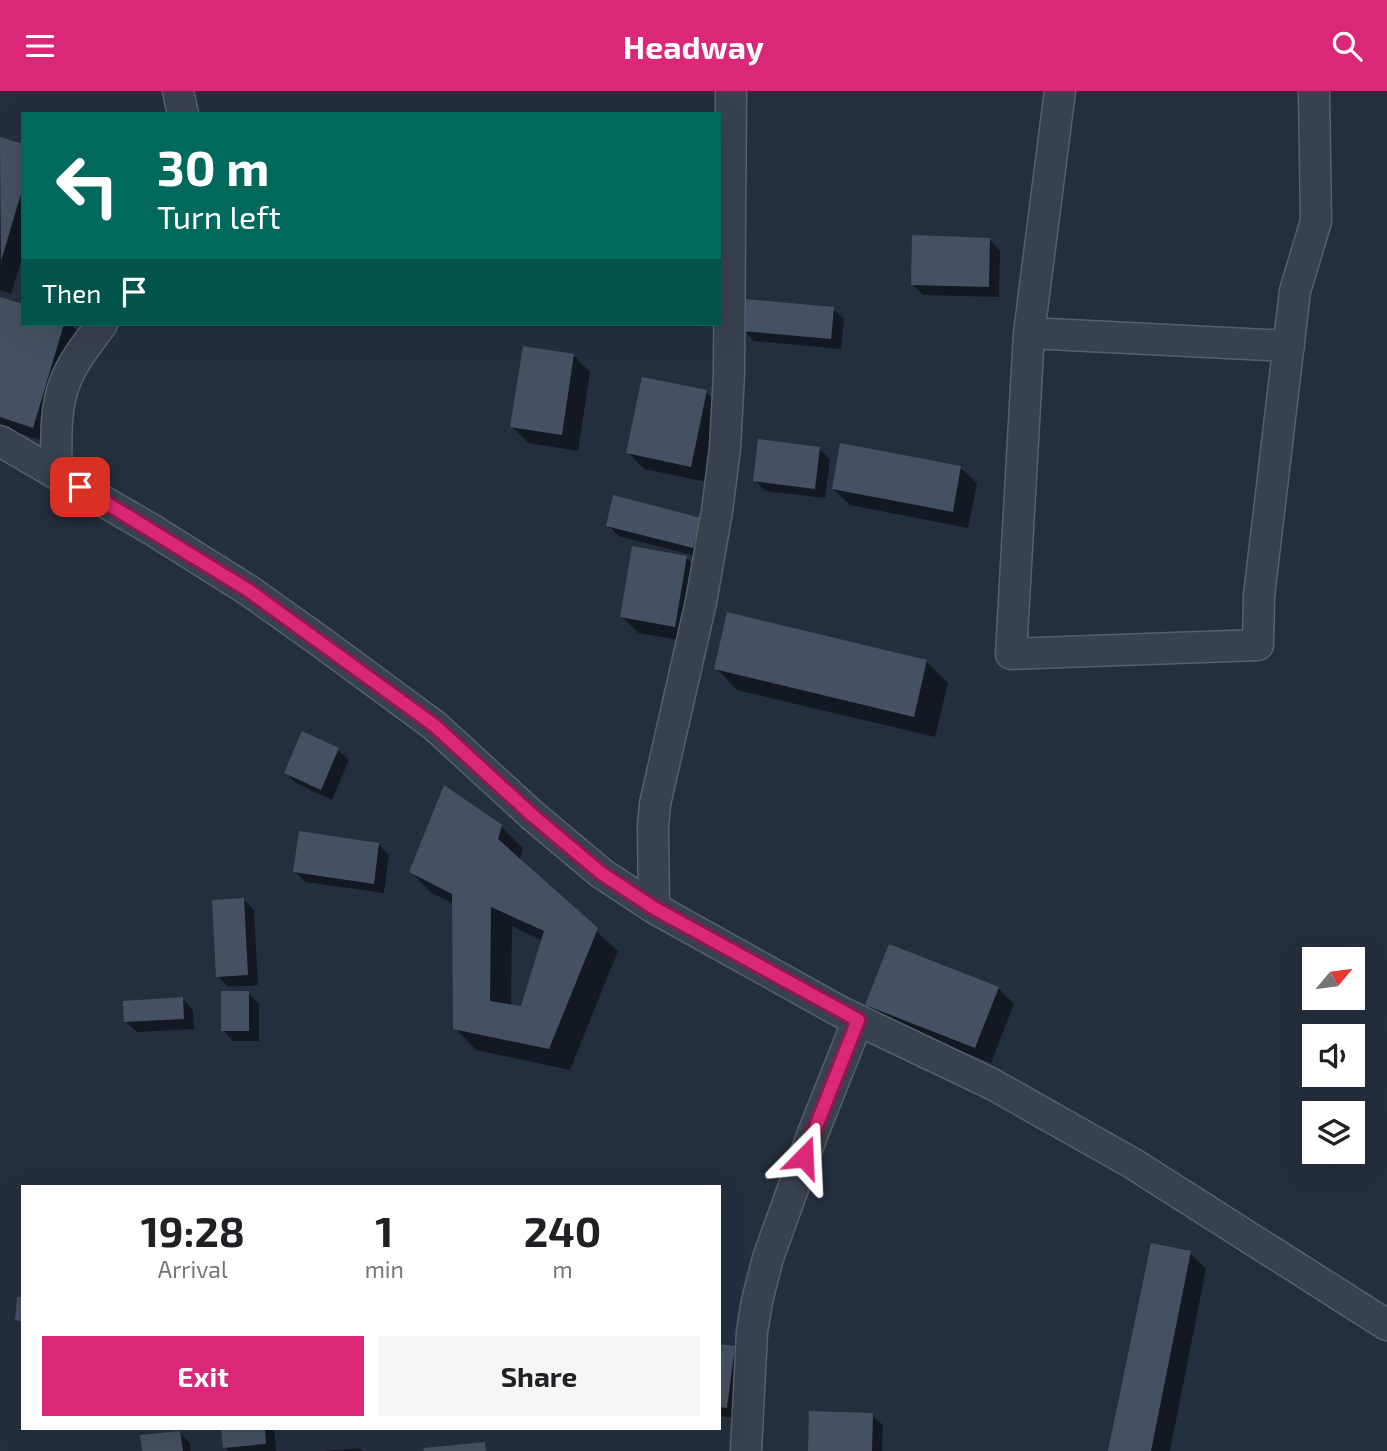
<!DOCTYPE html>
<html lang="en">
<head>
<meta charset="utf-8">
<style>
  body { margin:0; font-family:"Exo 2",sans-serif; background:#f6f6f6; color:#202124; height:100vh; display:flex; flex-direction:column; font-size:26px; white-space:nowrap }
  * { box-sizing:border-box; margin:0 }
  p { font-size:23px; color:#757577 }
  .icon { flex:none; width:38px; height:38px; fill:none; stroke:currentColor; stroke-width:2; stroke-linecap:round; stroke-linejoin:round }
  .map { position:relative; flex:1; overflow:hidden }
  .drawer { position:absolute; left:21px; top:1094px; width:700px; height:245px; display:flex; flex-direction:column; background:#fff; border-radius:0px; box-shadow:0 7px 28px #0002 }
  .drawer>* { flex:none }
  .guide { position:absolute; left:21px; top:21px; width:700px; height:214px; border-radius:0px; box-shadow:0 7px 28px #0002; background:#00695c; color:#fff; overflow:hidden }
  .needle { width:46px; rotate:61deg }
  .tools { position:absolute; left:1302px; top:856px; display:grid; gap:14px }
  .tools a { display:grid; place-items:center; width:63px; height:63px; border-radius:0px; background:#fff; box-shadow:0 7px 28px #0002; font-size:35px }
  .pin { position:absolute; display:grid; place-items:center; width:60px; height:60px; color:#fff; margin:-30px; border-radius:14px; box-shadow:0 4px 10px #0006 }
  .me { position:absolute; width:77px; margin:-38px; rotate:21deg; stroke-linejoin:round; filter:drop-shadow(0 0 5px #0008) }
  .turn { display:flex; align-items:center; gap:24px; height:147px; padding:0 21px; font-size:32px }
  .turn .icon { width:91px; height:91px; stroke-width:2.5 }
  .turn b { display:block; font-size:49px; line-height:60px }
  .then { display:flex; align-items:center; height:66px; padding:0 21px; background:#0003; gap:14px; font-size:26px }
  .eta { display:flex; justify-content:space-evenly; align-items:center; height:119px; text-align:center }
  .eta b { font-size:42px; font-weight:700; line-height:49px }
  .button { display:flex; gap:14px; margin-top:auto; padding:14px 21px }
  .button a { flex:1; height:80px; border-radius:0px; background:#db2777; color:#fff; font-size:28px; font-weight:700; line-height:80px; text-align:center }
  .button a+a { background:#f6f6f6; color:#202124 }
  header { display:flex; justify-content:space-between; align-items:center; height:91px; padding:0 21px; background:#db2777; color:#fff; font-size:32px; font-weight:700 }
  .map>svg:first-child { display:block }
  .shadow { fill:#0007; fill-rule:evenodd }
  .building { fill:#455162; fill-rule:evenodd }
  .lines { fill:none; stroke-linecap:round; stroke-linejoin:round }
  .street-casing { stroke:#565f6c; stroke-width:33 }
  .street { stroke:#38414e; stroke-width:30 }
  .route-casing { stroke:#8e194d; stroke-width:18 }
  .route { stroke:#db2777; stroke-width:12 }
</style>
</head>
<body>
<header><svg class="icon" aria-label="menu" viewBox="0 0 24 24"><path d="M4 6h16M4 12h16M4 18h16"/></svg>Headway<svg class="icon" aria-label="search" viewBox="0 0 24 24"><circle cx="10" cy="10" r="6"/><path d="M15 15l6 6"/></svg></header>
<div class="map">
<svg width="1387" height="1360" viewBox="0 0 1387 1360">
  <rect width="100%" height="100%" fill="#242f3e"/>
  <path class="shadow" d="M1,48L23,55V165L11,203L0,199Z
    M990,149L1000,160L999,206L923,204L912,193Z
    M0,207L23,233H70L82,244L49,352L0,336Z
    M833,218L844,228L841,258L754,250L743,239Z
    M574,265L590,281L578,360L528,352L512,336Z
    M706,301L722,317L707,391L644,378L628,361Z
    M819,358L830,368L825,407L765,400L755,389Z
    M960,376L977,393L968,437L850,414L833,398Z
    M700,428L704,467L618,445L608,434Z
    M687,467L703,483L691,551L638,542L622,526Z
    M927,571L948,592L935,646L737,599L716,577Z
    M303,643L338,659L349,669L332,709L296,692L286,682Z
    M501,735L523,757L519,769L618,860L570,979L476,959L455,937L454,813L432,802L411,781ZM512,835L543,850L522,917L511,915Z
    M378,753L389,764L384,802L305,791L295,780Z
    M244,809L254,819L258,894L228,896L218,885Z
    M998,897L1014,913L991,972L883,930L867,914Z
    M248,902L259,913V950H233L223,939Z
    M183,908L193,919L194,938L137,941L126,931Z
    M1190,1162L1206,1178L1170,1360H1110Z
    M719,1255L734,1257L745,1268L737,1327L719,1325Z
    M872,1324L883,1334L882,1360H809Z
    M223,1337H274L276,1360H229L225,1356Z
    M180,1342L190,1352L191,1360H144Z
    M360,1357L363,1360H324Z"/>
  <path class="building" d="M0,46L23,53V96L1,170Z
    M912,144L990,147L989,196L911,194Z
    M0,206L23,213V233H64L33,337L0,326Z
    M744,208L834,216L831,248L741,240Z
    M523,255L574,263L562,344L510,336Z
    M642,286L707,299L691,376L626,362Z
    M758,348L820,356L815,398L753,390Z
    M840,352L961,375L953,421L832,398Z
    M613,404L701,427L693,457L606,435Z
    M632,455L687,465L675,536L620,526Z
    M727,521L927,569L914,626L714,578Z
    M302,640L339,657L321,699L284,682Z
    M444,694L502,734L498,748L598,837L549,958L453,938L452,803L409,781ZM491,816L544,840L521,915L490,910Z
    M299,740L379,752L374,793L293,781Z
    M244,807L248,884L216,886L212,809Z
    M889,853L999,896L975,957L865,914Z
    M221,900H249V940H221Z
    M183,906L184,928L124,931L123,910Z
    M1151,1152L1191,1160L1151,1360H1108Z
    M17,1206H23V1231L15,1229Z
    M719,1253L735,1255L727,1317L719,1316Z
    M809,1320L873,1322L872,1360H808Z
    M221,1337H265L266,1353L223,1357Z
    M180,1340L183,1360H142L140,1344Z
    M485,1351L486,1360H424L423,1357Z"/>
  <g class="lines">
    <g class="street-casing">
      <path id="street" d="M178,0L183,23
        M1060,0L1029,242L1011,563L1258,554L1259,505L1295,200L1316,130L1314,0
        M1029,242L1289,255
        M0,350L151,438L248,499L321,551L435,635L532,724L601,782L654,817L841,921L992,993L1132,1072L1387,1234
        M56,382C57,354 54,321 64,294C72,271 88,252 102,233
        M654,817L653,736L655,713L701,511L717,420L725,357L729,283L731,0
        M746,1360L752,1241L757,1210L768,1167L813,1042L858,929"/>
    </g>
    <use href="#street" class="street"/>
  </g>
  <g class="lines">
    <g class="route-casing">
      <path id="route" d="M80,396L248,499L416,621L435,635L532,724L601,782L654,817L858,929L804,1066"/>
    </g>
    <use href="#route" class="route"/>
  </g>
</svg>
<div class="tools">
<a><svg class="needle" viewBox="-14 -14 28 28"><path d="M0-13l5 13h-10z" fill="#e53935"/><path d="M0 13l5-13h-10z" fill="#757577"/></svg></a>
<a><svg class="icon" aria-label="sound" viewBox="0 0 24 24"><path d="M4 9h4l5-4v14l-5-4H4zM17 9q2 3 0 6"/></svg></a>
<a><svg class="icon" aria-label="layers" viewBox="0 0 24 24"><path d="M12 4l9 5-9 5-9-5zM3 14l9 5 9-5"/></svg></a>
</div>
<div class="pin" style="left:80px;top:396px;background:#d93025"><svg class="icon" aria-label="arrive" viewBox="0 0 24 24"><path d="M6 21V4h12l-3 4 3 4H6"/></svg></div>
<svg class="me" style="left:804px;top:1066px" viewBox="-20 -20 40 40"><path d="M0-17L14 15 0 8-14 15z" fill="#db2777" stroke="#fff" stroke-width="4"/></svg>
<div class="guide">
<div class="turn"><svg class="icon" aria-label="left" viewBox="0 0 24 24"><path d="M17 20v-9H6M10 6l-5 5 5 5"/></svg><div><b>30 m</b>Turn left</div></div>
<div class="then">Then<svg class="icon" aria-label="arrive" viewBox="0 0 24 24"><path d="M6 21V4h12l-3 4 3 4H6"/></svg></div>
</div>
<section class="drawer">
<div class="eta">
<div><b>19:28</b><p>Arrival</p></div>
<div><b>1</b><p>min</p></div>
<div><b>240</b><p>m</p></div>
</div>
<div class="button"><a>Exit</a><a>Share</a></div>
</section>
</div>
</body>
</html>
